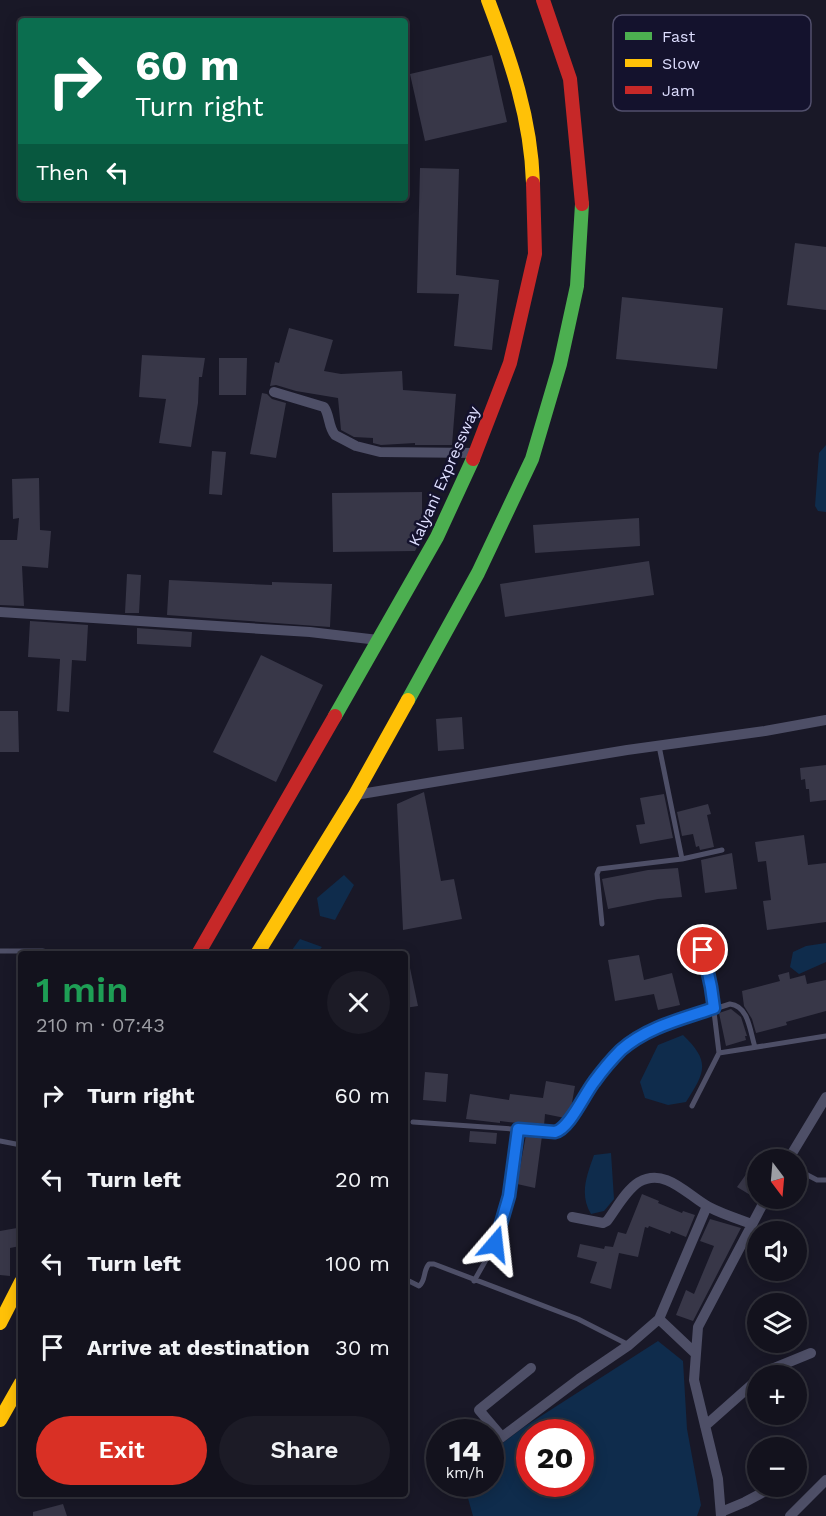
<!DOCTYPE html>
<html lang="en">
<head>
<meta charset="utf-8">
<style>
  body { margin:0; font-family:"Work Sans",sans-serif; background:#1c1b26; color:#f1f3f6; height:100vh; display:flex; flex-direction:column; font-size:22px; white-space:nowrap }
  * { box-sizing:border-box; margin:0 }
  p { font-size:20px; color:#9d9ea4 }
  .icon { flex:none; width:33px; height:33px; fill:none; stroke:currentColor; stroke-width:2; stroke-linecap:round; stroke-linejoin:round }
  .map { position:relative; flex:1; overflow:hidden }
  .panel { position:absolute; left:18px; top:951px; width:390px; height:546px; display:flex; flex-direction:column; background:#13121d; border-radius:6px; box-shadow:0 3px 15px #0003,0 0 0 2px #32323b }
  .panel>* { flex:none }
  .guide { position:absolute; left:18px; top:18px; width:390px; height:183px; border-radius:6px; box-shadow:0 3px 15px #0003,0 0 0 2px #32323b; background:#0b6e4f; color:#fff; overflow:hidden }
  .needle { width:39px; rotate:164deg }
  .tools { position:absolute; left:747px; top:1149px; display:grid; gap:12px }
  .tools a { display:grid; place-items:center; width:60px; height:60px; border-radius:50%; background:#13121d; box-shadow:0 3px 15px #0003,0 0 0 2px #32323b; font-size:30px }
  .speed { position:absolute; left:426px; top:1419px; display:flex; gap:12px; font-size:30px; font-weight:700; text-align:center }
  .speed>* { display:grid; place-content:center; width:78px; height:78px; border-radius:50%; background:#13121d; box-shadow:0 3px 15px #0003,0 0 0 2px #32323b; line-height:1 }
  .speed small { font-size:15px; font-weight:400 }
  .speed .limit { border:9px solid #d22; background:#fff; color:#111 }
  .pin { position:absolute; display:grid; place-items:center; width:51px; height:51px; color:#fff; margin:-26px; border:3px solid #fff; border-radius:50%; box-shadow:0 2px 6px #0007 }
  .me { position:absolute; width:66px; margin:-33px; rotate:17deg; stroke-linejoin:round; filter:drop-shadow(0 0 4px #0008) }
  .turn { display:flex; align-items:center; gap:21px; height:126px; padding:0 18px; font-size:27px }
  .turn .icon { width:78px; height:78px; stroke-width:2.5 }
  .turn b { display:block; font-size:42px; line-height:51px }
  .then { display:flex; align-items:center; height:57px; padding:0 18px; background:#0003; gap:12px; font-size:22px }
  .round { display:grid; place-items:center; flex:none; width:63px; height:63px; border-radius:32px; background:#1c1b26 }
  .summary { display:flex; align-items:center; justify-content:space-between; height:102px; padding:0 18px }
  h1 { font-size:36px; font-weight:600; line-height:45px; color:#1e9e55 }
  .cta { display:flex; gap:12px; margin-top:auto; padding:12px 18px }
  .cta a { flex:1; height:69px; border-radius:36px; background:#d93025; color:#fff; font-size:24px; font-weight:600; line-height:69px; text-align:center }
  .cta a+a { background:#1c1b26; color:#f1f3f6 }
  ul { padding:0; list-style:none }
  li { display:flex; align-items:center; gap:18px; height:84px; padding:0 18px }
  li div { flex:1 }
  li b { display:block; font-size:22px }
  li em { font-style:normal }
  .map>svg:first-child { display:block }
  .water { fill:#0f2c4c; fill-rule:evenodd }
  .building { fill:#383748 }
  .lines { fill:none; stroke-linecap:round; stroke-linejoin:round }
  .lane { stroke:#4e4f67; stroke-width:5 }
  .street { stroke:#4e4f67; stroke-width:10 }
  .fast { stroke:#4caf50; stroke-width:14 }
  .slow { stroke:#ffc107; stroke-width:14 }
  .jam { stroke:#c62828; stroke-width:14 }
  .route-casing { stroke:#114b97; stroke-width:15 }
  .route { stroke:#1a73e8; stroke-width:10 }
  .labels { text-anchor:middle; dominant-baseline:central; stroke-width:5; stroke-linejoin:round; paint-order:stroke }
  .street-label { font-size:16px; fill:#dedeff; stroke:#14122d }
  .key { fill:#14122d; stroke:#514f6c; stroke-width:1.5 }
  .key-label { font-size:16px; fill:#dedeff }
</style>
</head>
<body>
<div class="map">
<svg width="826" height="1516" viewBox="0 0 826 1516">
  <rect width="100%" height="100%" fill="#191827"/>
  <path class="water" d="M826,445V512L818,511L815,506L819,453Z
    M344,875L354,885L335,920L320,916L317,898Z
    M300,939L322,947L316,954H289Z
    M826,943V962L799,974L790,967L793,952L806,946Z
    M683,1035C711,1062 705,1072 686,1102L668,1105L645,1098L640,1082L658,1045Z
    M611,1153L614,1199L604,1211L591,1214C579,1194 587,1175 594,1155Z
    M658,1341L683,1361L687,1429L701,1505L697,1516H473L464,1484H490L491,1452L524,1427ZM530,1432H580V1484H530Z"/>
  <path class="building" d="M492,55L507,122L425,141L410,74Z
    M420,168L459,169L456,275L499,280L492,350L454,346L459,294L417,293Z
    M795,243L826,247V310L787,305Z
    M622,297L723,308L717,369L616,359Z
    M289,328L333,340L324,371L341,374L402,371L403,390L456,394L452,445H415V443L381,445L373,443V438L354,437L341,430L338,398L296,391L276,385L270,386L275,362L279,363Z
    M142,355L205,358L202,377H199L198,403L191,447L159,443L166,399L139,397Z
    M219,358H247L246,395H219Z
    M262,393L267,394L272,399L286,403L276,458L250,454Z
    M212,451L226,452L222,495L209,494Z
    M39,478L40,530L51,531L48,568L22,566L24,606L0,605V540H17L19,518L13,519L12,479Z
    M422,492V538L415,551L333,552L332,493Z
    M639,518L640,546L535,553L533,525Z
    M649,561L654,595L505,617L500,584Z
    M127,574L141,575L139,613H125Z
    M169,580L272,585V582L332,584L330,627L167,615Z
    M30,621L88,625L86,661L72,660L69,712L57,711L60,659L28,657Z
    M137,628L192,632L191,647L137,644Z
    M261,655L323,685L276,782L213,752Z
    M0,711H18L19,752H0Z
    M462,717L464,749L438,751L436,719Z
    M826,765V800L810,802L809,789H806L805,779L801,780L800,768Z
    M424,792L441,881L454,879L462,919L403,930L397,804Z
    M664,794L673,838L640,844L636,825L645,824L640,798Z
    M708,804L711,814L707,815L714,847L700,850L699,846L696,847L693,834L682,836L677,812Z
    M804,835L808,865L826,863V922L767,930L763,901L771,900L766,861L758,862L755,842Z
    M732,853L737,889L705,893L701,860Z
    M678,868L682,897L658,899L608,909L602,879L648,870Z
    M639,955L644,980L672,973L680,1005L658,1010L654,994L615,1001L608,960Z
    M405,968H410L418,1006L405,1008Z
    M789,972L790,979L805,975L807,984L826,980V1011L786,1022L787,1025L756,1033L752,1019L744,1006L742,991L780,981L778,975Z
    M731,1009L741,1017L747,1036H745L746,1040L726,1046L719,1013Z
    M425,1072L448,1074L446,1102L423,1100Z
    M546,1081L575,1086L571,1108L565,1118L545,1114L544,1126L500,1121V1123L466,1119L470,1094L509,1100L510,1094L543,1098Z
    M470,1131L497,1133L496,1144L469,1142Z
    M526,1135L542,1136L535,1188L517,1184Z
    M747,1173L758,1179L757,1199L737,1187Z
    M642,1194L659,1201L658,1203L682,1213L683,1211L695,1215L686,1237L671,1231L670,1234L649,1226L648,1228L645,1227L638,1257L619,1253L611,1289L590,1283L597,1262L577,1257L580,1244L604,1249L605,1246L613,1247L618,1232L626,1234Z
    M710,1219L741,1228L693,1321L676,1315L686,1290L694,1294L714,1246L700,1241Z
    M17,1228L20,1246L10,1248V1276L0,1275V1231Z
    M63,1504L67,1516H33V1512Z"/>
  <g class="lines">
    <path class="lane" d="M659,746L682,859
      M602,924L597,874L599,869L682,859L722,850
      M698,928L711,987L719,1053
      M0,951H42L61,954
      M692,1106L719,1053L826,1036
      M413,1122L555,1132L566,1126L583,1096L612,1059L623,1048L658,1027L730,1004C749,1006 750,1032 755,1047
      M0,1141L21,1145
      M796,1169L817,1180H826
      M405,1279L419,1286C426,1281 423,1270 429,1264H434L578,1319L629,1345
      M474,1281L495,1244L509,1196L518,1129"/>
    <path class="street" d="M274,392L324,407C330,415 328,427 335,435L356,446L380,452L476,453
      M0,612L310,632L378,640
      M355,795L627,750L765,731L826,720
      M788,1160L826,1097
      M572,1217L603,1223L607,1221C616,1209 626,1190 639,1182C666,1167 688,1196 709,1207C722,1214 738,1219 752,1224
      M659,1319L696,1354
      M762,1376L767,1371L811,1353
      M705,1426L758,1379
      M502,1437L479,1410L531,1368
      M490,1446L579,1379L629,1345L659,1319L707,1206
      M796,1475L798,1474
      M721,1512L745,1502L775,1486
      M721,1516L718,1479L694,1380L698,1327L766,1198
      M790,1516L826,1480"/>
    <path class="fast" d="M408,700L478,573L532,459L560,364L577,286L582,204
      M335,716L437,537L473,459"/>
    <path class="slow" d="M488,0C511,61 531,118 533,183
      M257,954L355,795L408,700
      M0,1323L21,1282
      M0,1420L21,1383"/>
    <path class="jam" d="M543,0L570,79L582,204
      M473,459L510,363L535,254L533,183
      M198,954L335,716"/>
  </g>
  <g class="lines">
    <g class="route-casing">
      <path id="route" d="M495,1244L509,1196L518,1129L555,1132C569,1129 584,1095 594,1082C602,1071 611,1060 621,1050C647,1027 682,1019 714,1008L711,987L703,950"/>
    </g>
    <use href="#route" class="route"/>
  </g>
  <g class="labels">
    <g class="street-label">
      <text transform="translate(444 476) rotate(-66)">Kalyani Expressway</text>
    </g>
  </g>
  <rect x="613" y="15" width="198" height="96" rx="9" class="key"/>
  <rect x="625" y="32" width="27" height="8" fill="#4caf50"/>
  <rect x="625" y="59" width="27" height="8" fill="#ffc107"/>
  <rect x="625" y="86" width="27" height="8" fill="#c62828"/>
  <g class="key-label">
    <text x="662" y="42">Fast</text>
    <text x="662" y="69">Slow</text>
    <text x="662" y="96">Jam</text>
  </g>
</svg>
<div class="tools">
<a><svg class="needle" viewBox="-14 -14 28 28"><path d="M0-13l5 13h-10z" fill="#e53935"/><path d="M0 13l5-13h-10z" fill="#9d9ea4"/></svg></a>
<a><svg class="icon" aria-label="sound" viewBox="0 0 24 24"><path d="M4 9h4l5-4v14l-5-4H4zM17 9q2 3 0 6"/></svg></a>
<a><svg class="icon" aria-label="layers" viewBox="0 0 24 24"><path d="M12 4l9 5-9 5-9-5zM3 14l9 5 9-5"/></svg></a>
<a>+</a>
<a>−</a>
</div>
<div class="speed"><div>14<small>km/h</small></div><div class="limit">20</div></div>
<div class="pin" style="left:703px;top:950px;background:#d93025"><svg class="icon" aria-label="arrive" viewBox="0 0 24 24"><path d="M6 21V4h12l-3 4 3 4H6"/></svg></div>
<svg class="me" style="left:495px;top:1244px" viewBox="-20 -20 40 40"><path d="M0-17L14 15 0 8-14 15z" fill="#1a73e8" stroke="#fff" stroke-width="4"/></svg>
<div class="guide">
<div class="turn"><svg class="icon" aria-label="right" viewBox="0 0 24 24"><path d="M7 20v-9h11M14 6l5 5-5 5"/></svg><div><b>60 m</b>Turn right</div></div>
<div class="then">Then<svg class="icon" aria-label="left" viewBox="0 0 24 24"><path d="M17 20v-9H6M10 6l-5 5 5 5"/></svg></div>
</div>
<section class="panel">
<div class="summary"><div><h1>1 min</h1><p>210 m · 07:43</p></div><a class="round"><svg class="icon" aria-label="close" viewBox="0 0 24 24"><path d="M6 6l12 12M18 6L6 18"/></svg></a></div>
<ul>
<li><svg class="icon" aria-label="right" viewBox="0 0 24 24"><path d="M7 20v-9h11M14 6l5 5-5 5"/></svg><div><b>Turn right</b></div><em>60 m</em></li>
<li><svg class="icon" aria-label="left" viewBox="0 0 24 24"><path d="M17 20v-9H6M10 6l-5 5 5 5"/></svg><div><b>Turn left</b></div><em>20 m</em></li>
<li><svg class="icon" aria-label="left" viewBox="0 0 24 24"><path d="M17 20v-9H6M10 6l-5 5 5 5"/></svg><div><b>Turn left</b></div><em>100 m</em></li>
<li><svg class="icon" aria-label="arrive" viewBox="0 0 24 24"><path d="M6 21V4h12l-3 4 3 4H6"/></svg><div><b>Arrive at destination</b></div><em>30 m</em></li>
</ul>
<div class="cta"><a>Exit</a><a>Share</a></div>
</section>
</div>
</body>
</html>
